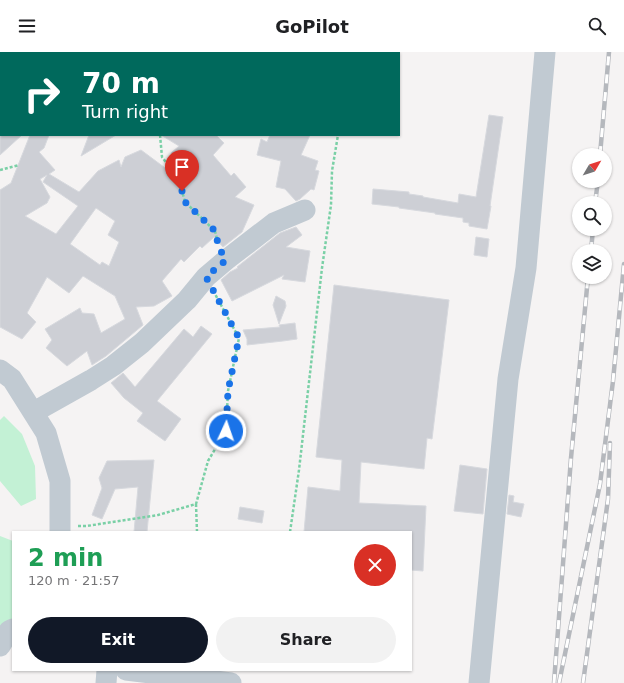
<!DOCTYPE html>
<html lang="en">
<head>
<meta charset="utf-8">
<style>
  body { margin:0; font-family:"DejaVu Sans",sans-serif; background:#f2f2f2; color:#202124; height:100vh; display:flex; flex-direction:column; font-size:15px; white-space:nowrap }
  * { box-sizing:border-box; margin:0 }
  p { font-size:13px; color:#757577 }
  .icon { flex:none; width:22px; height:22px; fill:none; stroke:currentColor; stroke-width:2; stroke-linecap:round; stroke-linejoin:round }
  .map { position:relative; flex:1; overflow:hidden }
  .drawer { position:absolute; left:12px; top:479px; width:400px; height:140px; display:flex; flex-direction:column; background:#fff; border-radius:0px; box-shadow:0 1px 3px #0004 }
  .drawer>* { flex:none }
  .hud { position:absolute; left:0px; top:0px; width:400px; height:84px; box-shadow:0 1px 3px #0004; background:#00695c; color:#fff; overflow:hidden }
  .needle { width:26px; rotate:51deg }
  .controls { position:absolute; left:572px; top:96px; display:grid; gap:8px }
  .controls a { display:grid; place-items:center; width:40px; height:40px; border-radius:50%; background:#fff; box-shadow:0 1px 3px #0004; font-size:20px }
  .pin { position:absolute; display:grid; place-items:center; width:34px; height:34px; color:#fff; margin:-41px -17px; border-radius:50% 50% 50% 0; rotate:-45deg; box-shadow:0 0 4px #0007 }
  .pin .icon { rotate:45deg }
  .me { position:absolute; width:44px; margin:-22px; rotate:3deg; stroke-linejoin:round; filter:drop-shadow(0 0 3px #0008) }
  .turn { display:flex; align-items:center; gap:14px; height:84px; padding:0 16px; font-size:18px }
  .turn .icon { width:52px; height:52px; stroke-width:2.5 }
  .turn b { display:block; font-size:28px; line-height:34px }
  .round { display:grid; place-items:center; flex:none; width:42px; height:42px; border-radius:21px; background:#f2f2f2 }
  .head { display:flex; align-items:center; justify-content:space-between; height:68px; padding:0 16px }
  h1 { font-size:24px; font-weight:700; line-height:30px; color:#1e9e55 }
  .cta { display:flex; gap:8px; margin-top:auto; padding:8px 16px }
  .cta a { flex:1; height:46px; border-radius:24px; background:#111827; color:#fff; font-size:16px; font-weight:700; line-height:46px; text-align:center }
  .cta a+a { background:#f2f2f2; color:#202124 }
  header { display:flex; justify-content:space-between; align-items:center; height:52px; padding:0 16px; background:#fff; font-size:18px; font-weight:700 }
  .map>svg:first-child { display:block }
  .green { fill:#c3f1d5 }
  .building { fill:#cdcfd5; stroke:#d7d9de; fill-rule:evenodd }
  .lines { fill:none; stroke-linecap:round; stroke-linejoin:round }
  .path { stroke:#7ad0a6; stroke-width:2.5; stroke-dasharray:3 2; stroke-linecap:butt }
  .minor { stroke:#c1cad2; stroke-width:21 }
  .rail-casing { stroke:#b5b8bd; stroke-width:4.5 }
  .rail { stroke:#fff; stroke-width:3; stroke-dasharray:9; stroke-linecap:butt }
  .route { stroke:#1a73e8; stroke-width:7; stroke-dasharray:0 12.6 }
</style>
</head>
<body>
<header><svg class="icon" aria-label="menu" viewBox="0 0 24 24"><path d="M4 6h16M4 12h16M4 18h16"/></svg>GoPilot<svg class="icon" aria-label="search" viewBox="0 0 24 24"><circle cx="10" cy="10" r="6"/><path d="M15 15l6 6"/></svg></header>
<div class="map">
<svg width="624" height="631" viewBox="0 0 624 631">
  <rect width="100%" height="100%" fill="#f5f3f3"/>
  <path class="green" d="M4,364L22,382L35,414L36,447L21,454L0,429V368Z
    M0,484L13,489V588L0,587Z"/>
  <path class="building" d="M489,63L503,65L490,154H491L487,177L469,174V171L463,170V166L435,162V161L399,156V155L372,152L373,137L409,140V142L423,144V145L458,151L459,142L476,145Z
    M0,83H22L0,103Z
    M30,83H49L44,96L39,100L55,118L49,122L79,140L98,119L119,108L121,115L125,105L141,98L180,127L171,101L179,94L161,83H216L224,91L213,103L231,124L234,121L246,135L235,145L254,153L242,180L223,195L214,185L202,196L200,194L184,210L181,207L162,229L172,244L154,254L136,255L143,273L106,304L92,313L87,299L67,314L46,296L52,288L45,277L80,256L82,261L94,262L101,281L125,267L115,244L83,224L69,241L47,225L27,261L36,270L22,287L0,275V138L11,131ZM47,123L43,130L78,154L56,182L25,164L47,151L50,145L40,127ZM96,156L115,169L108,183L119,190L109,214L102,210L100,213L70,192Z
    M89,83H116L81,104Z
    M270,83H310L301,103L318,109L315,118L319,119L314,138L311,137L300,147L296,149L285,137L276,135L281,109L257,103L261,87L267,90Z
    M296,175L302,183L286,195L310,199L305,230L282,227L284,223L232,249L221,228L230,220L238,216L237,215L280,181Z
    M476,185L489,187L487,205L474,203Z
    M334,233L449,248L432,387L427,386L424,417L361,410L359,451L426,454L423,519L411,518V480H304L308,435L340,439L342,408L316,405Z
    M276,244L285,249L286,254L279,272L273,253Z
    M295,271L297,287L283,289L247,293V287L243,278L280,275L279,273Z
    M201,274L212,282L157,349L181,367L165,389L137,369L143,361L124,346L111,331L123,321L135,335L184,277L193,285Z
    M154,408L147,480H134L138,435L115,437L102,467L92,463L102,436L99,426L107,409Z
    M460,413L487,417L483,462L454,459Z
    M509,443L514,444L513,450L524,452L521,465L507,462Z
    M240,455L264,459L262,471L238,467Z"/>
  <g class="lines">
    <path class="path" d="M145,0L146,1
      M345,1V0
      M160,83L162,105L179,128L185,150L215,179L218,191
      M0,118L19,113
      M196,452L197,480
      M78,474H87L158,463L196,452L208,409L226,379L228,339L239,286L215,242
      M290,480L299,418L322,216L331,153L332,119L338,83"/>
    <path class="minor" d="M0,318L12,327L46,381L60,429V480
      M34,360L91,328L113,314L142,291L187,248L206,225L226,208L274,171L305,158
      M0,594L9,579L13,577
      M126,618L231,631
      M106,631L107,618
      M479,631L508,327L526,216L545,0"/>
    <g class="rail-casing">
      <path id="rail" d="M600,103L609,0
        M595,151L598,129
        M591,199L593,177
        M554,631L571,406L588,225
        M559,631L600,432L613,329L624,212
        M583,631L608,447L610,391"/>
    </g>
    <use href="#rail" class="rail"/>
  </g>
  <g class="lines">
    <path class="route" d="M182,139L185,150L215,179L219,196L226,208L206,225L239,286L228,339L226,379"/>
  </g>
</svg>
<div class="controls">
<a><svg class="needle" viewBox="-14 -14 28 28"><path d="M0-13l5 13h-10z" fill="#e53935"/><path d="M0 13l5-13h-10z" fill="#757577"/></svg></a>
<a><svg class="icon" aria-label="search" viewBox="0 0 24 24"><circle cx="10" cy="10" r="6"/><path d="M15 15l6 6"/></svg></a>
<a><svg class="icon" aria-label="layers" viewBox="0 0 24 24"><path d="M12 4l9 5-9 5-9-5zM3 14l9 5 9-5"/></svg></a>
</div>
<div class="pin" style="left:182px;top:139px;background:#d93025"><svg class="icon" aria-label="arrive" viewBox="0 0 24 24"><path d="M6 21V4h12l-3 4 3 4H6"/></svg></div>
<svg class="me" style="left:226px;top:379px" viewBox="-20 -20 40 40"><circle r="17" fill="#1a73e8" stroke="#fff" stroke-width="3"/><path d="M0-11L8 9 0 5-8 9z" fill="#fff"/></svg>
<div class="hud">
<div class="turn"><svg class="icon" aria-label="right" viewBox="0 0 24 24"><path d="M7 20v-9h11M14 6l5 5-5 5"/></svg><div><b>70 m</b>Turn right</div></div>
</div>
<section class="drawer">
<div class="head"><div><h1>2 min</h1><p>120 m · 21:57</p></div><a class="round" style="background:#d93025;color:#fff"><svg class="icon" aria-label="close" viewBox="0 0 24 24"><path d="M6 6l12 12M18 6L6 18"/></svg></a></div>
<div class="cta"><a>Exit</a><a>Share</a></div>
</section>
</div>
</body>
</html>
